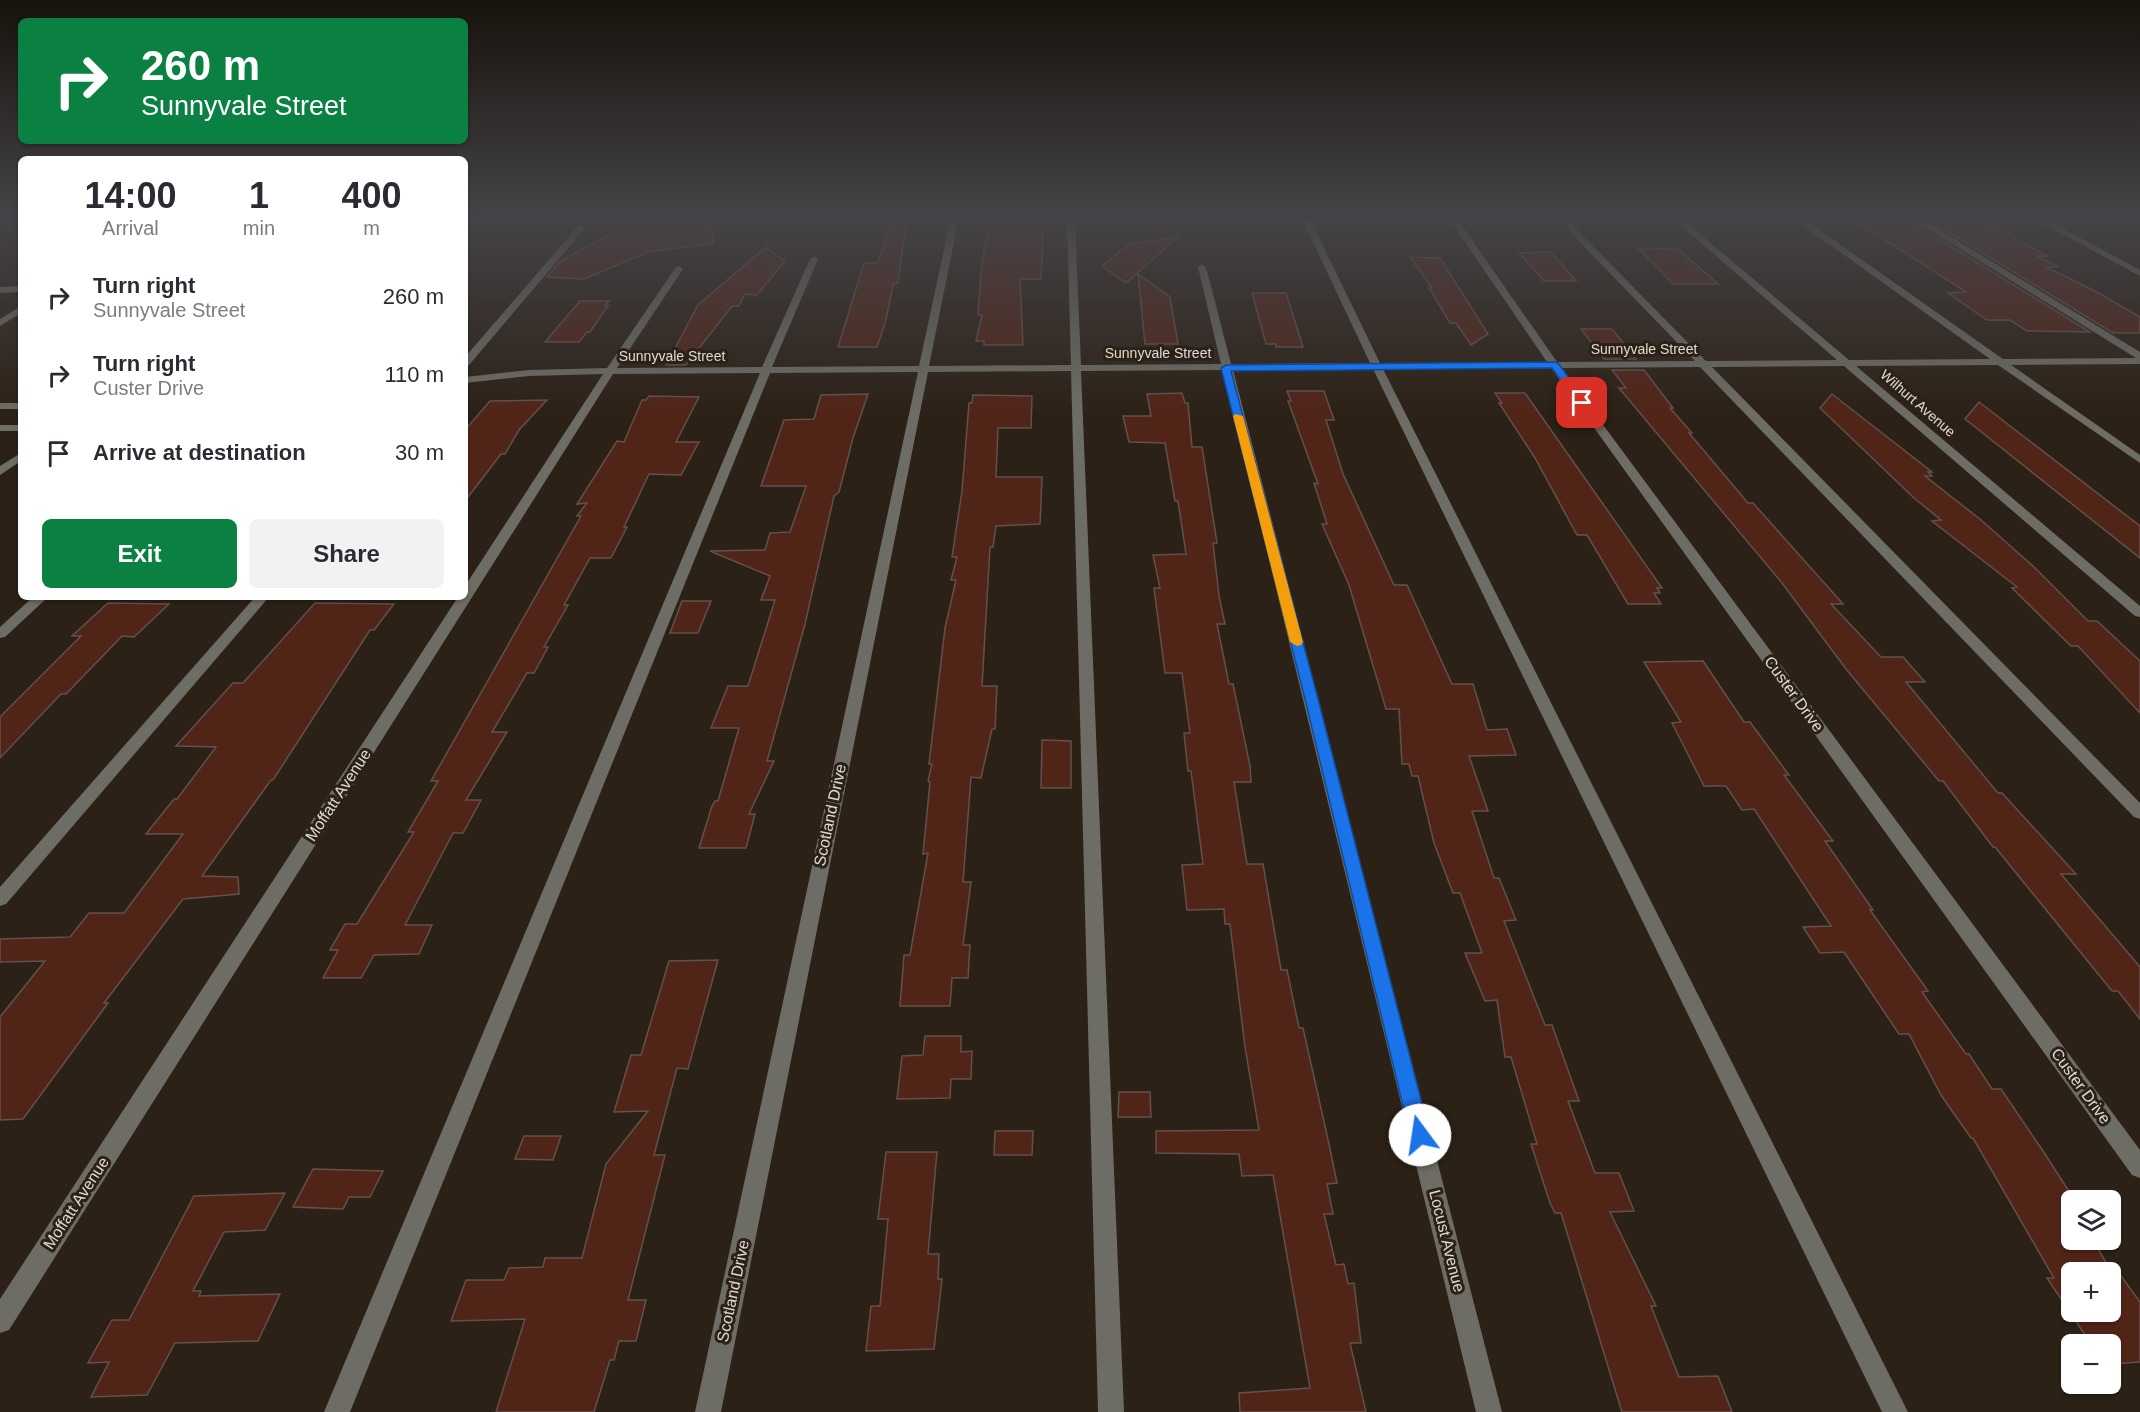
<!DOCTYPE html>
<html lang="en">
<head>
<meta charset="utf-8">
<style>
  body { margin:0; font-family:Helvetica,sans-serif; background:#f2f2f3; color:#2b2b33; height:100vh; display:flex; flex-direction:column; font-size:22px; white-space:nowrap }
  * { box-sizing:border-box; margin:0 }
  p { font-size:20px; color:#7c7c81 }
  .icon { flex:none; width:33px; height:33px; fill:none; stroke:currentColor; stroke-width:2; stroke-linecap:round; stroke-linejoin:round }
  .map { position:relative; flex:1; overflow:hidden }
  .details { position:absolute; left:18px; top:156px; width:450px; height:444px; display:flex; flex-direction:column; background:#fff; border-radius:9px; box-shadow:0 2px 4px #0004 }
  .details>* { flex:none }
  .banner { position:absolute; left:18px; top:18px; width:450px; height:126px; border-radius:9px; box-shadow:0 2px 4px #0004; background:#0b8043; color:#fff; overflow:hidden }
  .controls { position:absolute; left:2061px; top:1190px; display:grid; gap:12px }
  .controls a { display:grid; place-items:center; width:60px; height:60px; border-radius:9px; background:#fff; box-shadow:0 2px 4px #0004; font-size:30px }
  .pin { position:absolute; display:grid; place-items:center; width:51px; height:51px; color:#fff; margin:-26px; border-radius:12px; box-shadow:0 3px 9px #0006 }
  .me { position:absolute; width:66px; margin:-33px; rotate:346deg; stroke-linejoin:round; filter:drop-shadow(0 0 4px #0008) }
  .turn { display:flex; align-items:center; gap:21px; height:126px; padding:0 24px; font-size:27px }
  .turn .icon { width:78px; height:78px; stroke-width:2.5 }
  .turn b { display:block; font-size:42px; line-height:51px }
  .eta { display:flex; justify-content:space-evenly; align-items:center; height:102px; text-align:center }
  .eta b { font-size:36px; font-weight:600; line-height:42px }
  .cta { display:flex; gap:12px; margin-top:auto; padding:12px 24px }
  .cta a { flex:1; height:69px; border-radius:9px; background:#0b8043; color:#fff; font-size:24px; font-weight:600; line-height:69px; text-align:center }
  .cta a+a { background:#f2f2f3; color:#2b2b33 }
  ul { padding:0; list-style:none }
  li { display:flex; align-items:center; gap:18px; height:78px; padding:0 24px }
  li div { flex:1 }
  li b { display:block; font-size:22px }
  li em { font-style:normal }
  .map>svg:first-child { display:block }
  .building { fill:#512418; stroke:#63504c; stroke-width:1.5; fill-rule:evenodd }
  .lines { fill:none; stroke-linecap:round; stroke-linejoin:round }
  .minor { fill:#6e6d65; fill-rule:evenodd }
  .route { fill:#1a73e8; stroke:#114b97; stroke-width:1.5 }
  .slow { fill:#f59e0b }
  .labels { text-anchor:middle; dominant-baseline:central; stroke-width:6; stroke-linejoin:round; paint-order:stroke }
  .far-street-label { font-size:14px; fill:#e0d9d1; stroke:#2c2116 }
  .street-label { font-size:16px; fill:#e0d9d1; stroke:#2c2116 }
</style>
</head>
<body>
<div class="map">
<svg width="2140" height="1412" viewBox="0 0 2140 1412">
  <rect width="100%" height="100%" fill="#2c2116"/>
  <path class="building" d="M893,217H907L898,283L893,284L886,320L877,347H838L864,263H878Z
    M1929,220L1984,221L2047,256H2037L2059,267H2046L2099,293L2140,317V333H2113Z
    M1851,221H1910L2090,332L2027,331L2010,320H1987L1948,293L1966,292L1898,248Z
    M623,227H712L713,244L651,251L584,279L547,277L559,262Z
    M989,227H1043L1041,279H1020L1023,345H984V341H976L982,315H978L982,261Z
    M1178,237L1126,283L1102,266L1129,244Z
    M767,246L766,248L785,261L757,295L745,294L739,306H732L686,365H666L698,305Z
    M1638,248L1678,249L1718,284H1673Z
    M1551,252L1576,281H1544L1519,253Z
    M1410,257L1440,258L1488,334L1471,345L1456,323H1450L1429,288H1432Z
    M1138,274L1170,297L1178,344H1145Z
    M1252,293H1286L1303,347H1276V344H1266Z
    M580,301H609L605,306H608L590,332H587L579,342H545Z
    M1581,329H1612L1636,359H1604Z
    M1612,370H1644L1673,408H1670L1692,433H1689L1748,503H1753L1843,604H1831L1881,657H1903L1925,682H1906L1998,793H2002L2076,874H2061L2140,967V1019L2118,991H2112L1995,847H1993L1943,781H1939L1846,669L1782,583L1619,388H1626Z
    M1287,391H1324L1334,420H1326L1343,474L1394,585H1407L1452,684H1473L1487,730L1507,729L1516,755L1469,756L1488,811H1472L1494,878H1499L1516,920L1504,921L1545,1025H1552L1579,1101H1568L1595,1173H1619L1634,1211L1610,1212L1656,1306H1651L1679,1377L1718,1376L1732,1412H1622L1561,1213H1555L1550,1203L1531,1144H1537L1511,1057H1505L1497,1000L1485,1001L1465,953H1482L1460,893H1453L1434,843L1418,776H1412L1409,764H1402L1399,709H1386L1349,585L1322,524H1327L1314,483L1318,484L1288,401H1291Z
    M1182,393L1185,403H1188L1192,447H1202L1217,543H1213L1219,596L1225,624H1217L1229,684H1233L1250,766L1251,782H1234L1247,864H1263L1281,970H1287L1299,1028H1303L1329,1144L1337,1183L1327,1184L1333,1214H1324L1336,1265L1344,1264L1348,1284L1354,1283L1361,1343H1350L1366,1412H1240L1239,1393L1310,1388L1273,1175L1242,1176L1239,1154L1156,1153V1131L1259,1130L1245,1047L1230,924H1225L1224,909L1187,910L1182,865L1203,864L1191,771H1188L1184,733H1190L1182,673H1165L1154,588H1160L1153,555L1186,554L1178,501H1175L1165,443L1129,442L1123,416H1151L1147,394Z
    M1495,393H1525L1662,588H1657L1660,593H1654L1661,604H1628L1587,535H1577L1535,458L1499,403H1502Z
    M868,394L853,438L839,492L834,496L805,624L767,761H774L749,814H755L746,848H699L712,806L715,801H718L739,728H711L728,686H748L775,600H761L770,576L710,551L765,550L770,533L790,532L806,486H761L784,420L814,419L821,395Z
    M1832,394L1932,472H1928L1932,476H1925L1981,520L2034,567L2088,621H2097L2140,661V713L2078,646H2071L2012,588L2017,587L1932,521L1941,520L1914,498L1820,408Z
    M973,395L1032,396L1031,428H998L996,477H1042L1040,524L996,526L993,547H990L982,686H997L995,729H992L981,778L971,777L963,882H971L963,945H970L968,978H952L950,1006H900L904,955H910L928,853L923,854L930,782L928,781L932,764H929L945,628L956,580H951L957,557H952L962,491L969,403H972Z
    M649,396L699,397L676,442H699L681,475L649,474L624,527H627L611,558H590L564,605H568L544,647H548L534,673H527L492,732H507L466,800H481L463,833H453L405,925H432L419,954L374,955L361,978H323L338,950H330L345,924H357L414,832H408L438,781H431L581,516H577L587,503L577,504L617,441L624,442L642,400H646Z
    M547,400L519,430L505,454H501L465,501V430L490,401Z
    M1979,402L2140,526V558L1965,419Z
    M682,601H711L698,633H670Z
    M108,603L169,604L134,637L122,636L66,694H61L0,758V717L81,636H72Z
    M315,603L394,604L374,630H370L273,780H271L202,876L238,877L239,894L183,899L104,1003H108L23,1119L0,1120V1017L45,961L0,962V939L70,937L89,913H124L183,834H146L174,799H177L216,747L176,746L233,683H243Z
    M1703,661L1744,722H1750L1789,775H1784L1833,841H1825L1873,910H1870L1928,991L1922,992L1966,1054H1969L1992,1089H2001L2045,1154L2072,1196V1239H2092L2113,1274L2119,1273L2140,1302V1362L2110,1364V1344H2091L2047,1278H2054L1973,1138H1971L1941,1095L1909,1034H1899L1844,952L1820,953L1803,927L1831,926L1754,809L1742,810L1726,786H1704L1672,723L1681,722L1644,662ZM2072,1272H2110V1311H2072Z
    M1042,740L1071,741V788H1041Z
    M718,960L688,1069L677,1068L654,1155H665L628,1300H646L636,1341H619L614,1360H610L594,1412H496L525,1319L451,1321L466,1280H504L509,1268L543,1267L545,1258H582L606,1164L648,1111L614,1112L631,1055H641L669,961Z
    M925,1036H961V1052L972,1051L971,1079H951L950,1098L897,1099L902,1056L923,1055Z
    M1119,1092H1150L1151,1117H1118Z
    M995,1131H1033L1032,1155H994Z
    M524,1136H561L553,1160L515,1159Z
    M886,1152H937L928,1254H939L938,1279H942L934,1349L866,1351L871,1306H880L888,1219H878Z
    M313,1169L383,1171L370,1197H349L343,1209L293,1207Z
    M285,1193L265,1230L224,1232L193,1291H201L199,1296L280,1294L258,1341L175,1343L147,1395L91,1397L109,1362L88,1363L112,1320H129L194,1196Z"/>
  <g class="lines">
    <path class="minor" d="M951,217H959L929,366L1071,365L1067,221L1071,219L1075,221L1081,365L1221,364L1198,267L1202,264L1206,267L1231,364L1370,363L1303,221L1307,219L1311,221L1380,363L1547,362L1448,217H1456L1557,362L1695,361L1572,234L1563,217H1571L1578,231L1706,361L1837,360L1671,217H1680L1849,360L1990,359L1791,217H1801L2003,359L2136,358L1909,217H1919L2140,352V364L2011,365L2140,455V463L1998,365L1856,366L2140,606V617L2135,616L1844,366L1712,367L2140,803V819L2134,817L1700,367L1561,368L2140,1150V1178L2132,1175L1551,368L1383,369L1908,1412H1882L1373,369L1233,370L1502,1412H1476L1223,370L1081,371L1124,1412H1098L1071,371L928,372L721,1412H695L918,372L770,373L350,1412H324L760,373L613,374L9,1330L0,1333V1299L458,597H465V586L603,374L529,376L465,383V377L529,370L607,368L676,267L679,266L683,269L617,368L762,367L810,259L814,256L818,259L772,367L919,366Z
      M2031,217H2042L2140,270V276Z
      M579,225L586,227L469,365L465,366V357Z
      M21,286V292L0,293V287Z
      M21,306V313L0,326V319Z
      M0,403H21V409H0Z
      M0,425H21V431H0Z
      M21,453V461L0,475V466Z
      M33,597H48L5,637L0,638V627Z
      M255,597H269L6,904L0,906V887Z"/>
  </g>
  <linearGradient id="sky" x2="0" y2="1"><stop stop-color="#18120c"/><stop offset="0.52" stop-color="#454347"/><stop offset="1" stop-color="#454347" stop-opacity="0"/></linearGradient>
  <rect width="2140" height="415" fill="url(#sky)"/>
  <path class="route" d="M1554,362L1558,363L1586,401V405H1579L1552,368L1231,371L1317,695L1430,1135L1427,1141L1420,1144L1413,1141L1410,1135L1304,695L1221,368L1226,365Z"/>
  <path class="slow" d="M1235,414L1243,416L1303,642L1301,645L1297,646L1290,642L1233,416Z"/>
  <g class="labels">
    <g class="far-street-label">
      <text x="1644" y="349">Sunnyvale Street</text>
      <text x="1158" y="353">Sunnyvale Street</text>
      <text x="672" y="356">Sunnyvale Street</text>
      <text transform="translate(1918 403) rotate(41)">Wilhurt Avenue</text>
    </g>
    <g class="street-label">
      <text transform="translate(1794 694) rotate(54)">Custer Drive</text>
      <text transform="translate(338 795) rotate(-57)">Moffatt Avenue</text>
      <text transform="translate(830 815) rotate(-78)">Scotland Drive</text>
      <text transform="translate(2081 1086) rotate(54)">Custer Drive</text>
      <text transform="translate(76 1203) rotate(-57)">Moffatt Avenue</text>
      <text transform="translate(1447 1241) rotate(76)">Locust Avenue</text>
      <text transform="translate(733 1291) rotate(-78)">Scotland Drive</text>
    </g>
  </g>
</svg>
<div class="controls">
<a><svg class="icon" aria-label="layers" viewBox="0 0 24 24"><path d="M12 4l9 5-9 5-9-5zM3 14l9 5 9-5"/></svg></a>
<a>+</a>
<a>−</a>
</div>
<div class="pin" style="left:1582px;top:403px;background:#d93025"><svg class="icon" aria-label="arrive" viewBox="0 0 24 24"><path d="M6 21V4h12l-3 4 3 4H6"/></svg></div>
<svg class="me" style="left:1420px;top:1135px" viewBox="-20 -20 40 40"><circle r="19" fill="#fff"/><path d="M0-13L10 11 0 6-10 11z" fill="#1a73e8"/></svg>
<div class="banner">
<div class="turn"><svg class="icon" aria-label="right" viewBox="0 0 24 24"><path d="M7 20v-9h11M14 6l5 5-5 5"/></svg><div><b>260 m</b>Sunnyvale Street</div></div>
</div>
<section class="details">
<div class="eta">
<div><b>14:00</b><p>Arrival</p></div>
<div><b>1</b><p>min</p></div>
<div><b>400</b><p>m</p></div>
</div>
<ul>
<li><svg class="icon" aria-label="right" viewBox="0 0 24 24"><path d="M7 20v-9h11M14 6l5 5-5 5"/></svg><div><b>Turn right</b><p>Sunnyvale Street</p></div><em>260 m</em></li>
<li><svg class="icon" aria-label="right" viewBox="0 0 24 24"><path d="M7 20v-9h11M14 6l5 5-5 5"/></svg><div><b>Turn right</b><p>Custer Drive</p></div><em>110 m</em></li>
<li><svg class="icon" aria-label="arrive" viewBox="0 0 24 24"><path d="M6 21V4h12l-3 4 3 4H6"/></svg><div><b>Arrive at destination</b></div><em>30 m</em></li>
</ul>
<div class="cta"><a>Exit</a><a>Share</a></div>
</section>
</div>
</body>
</html>
